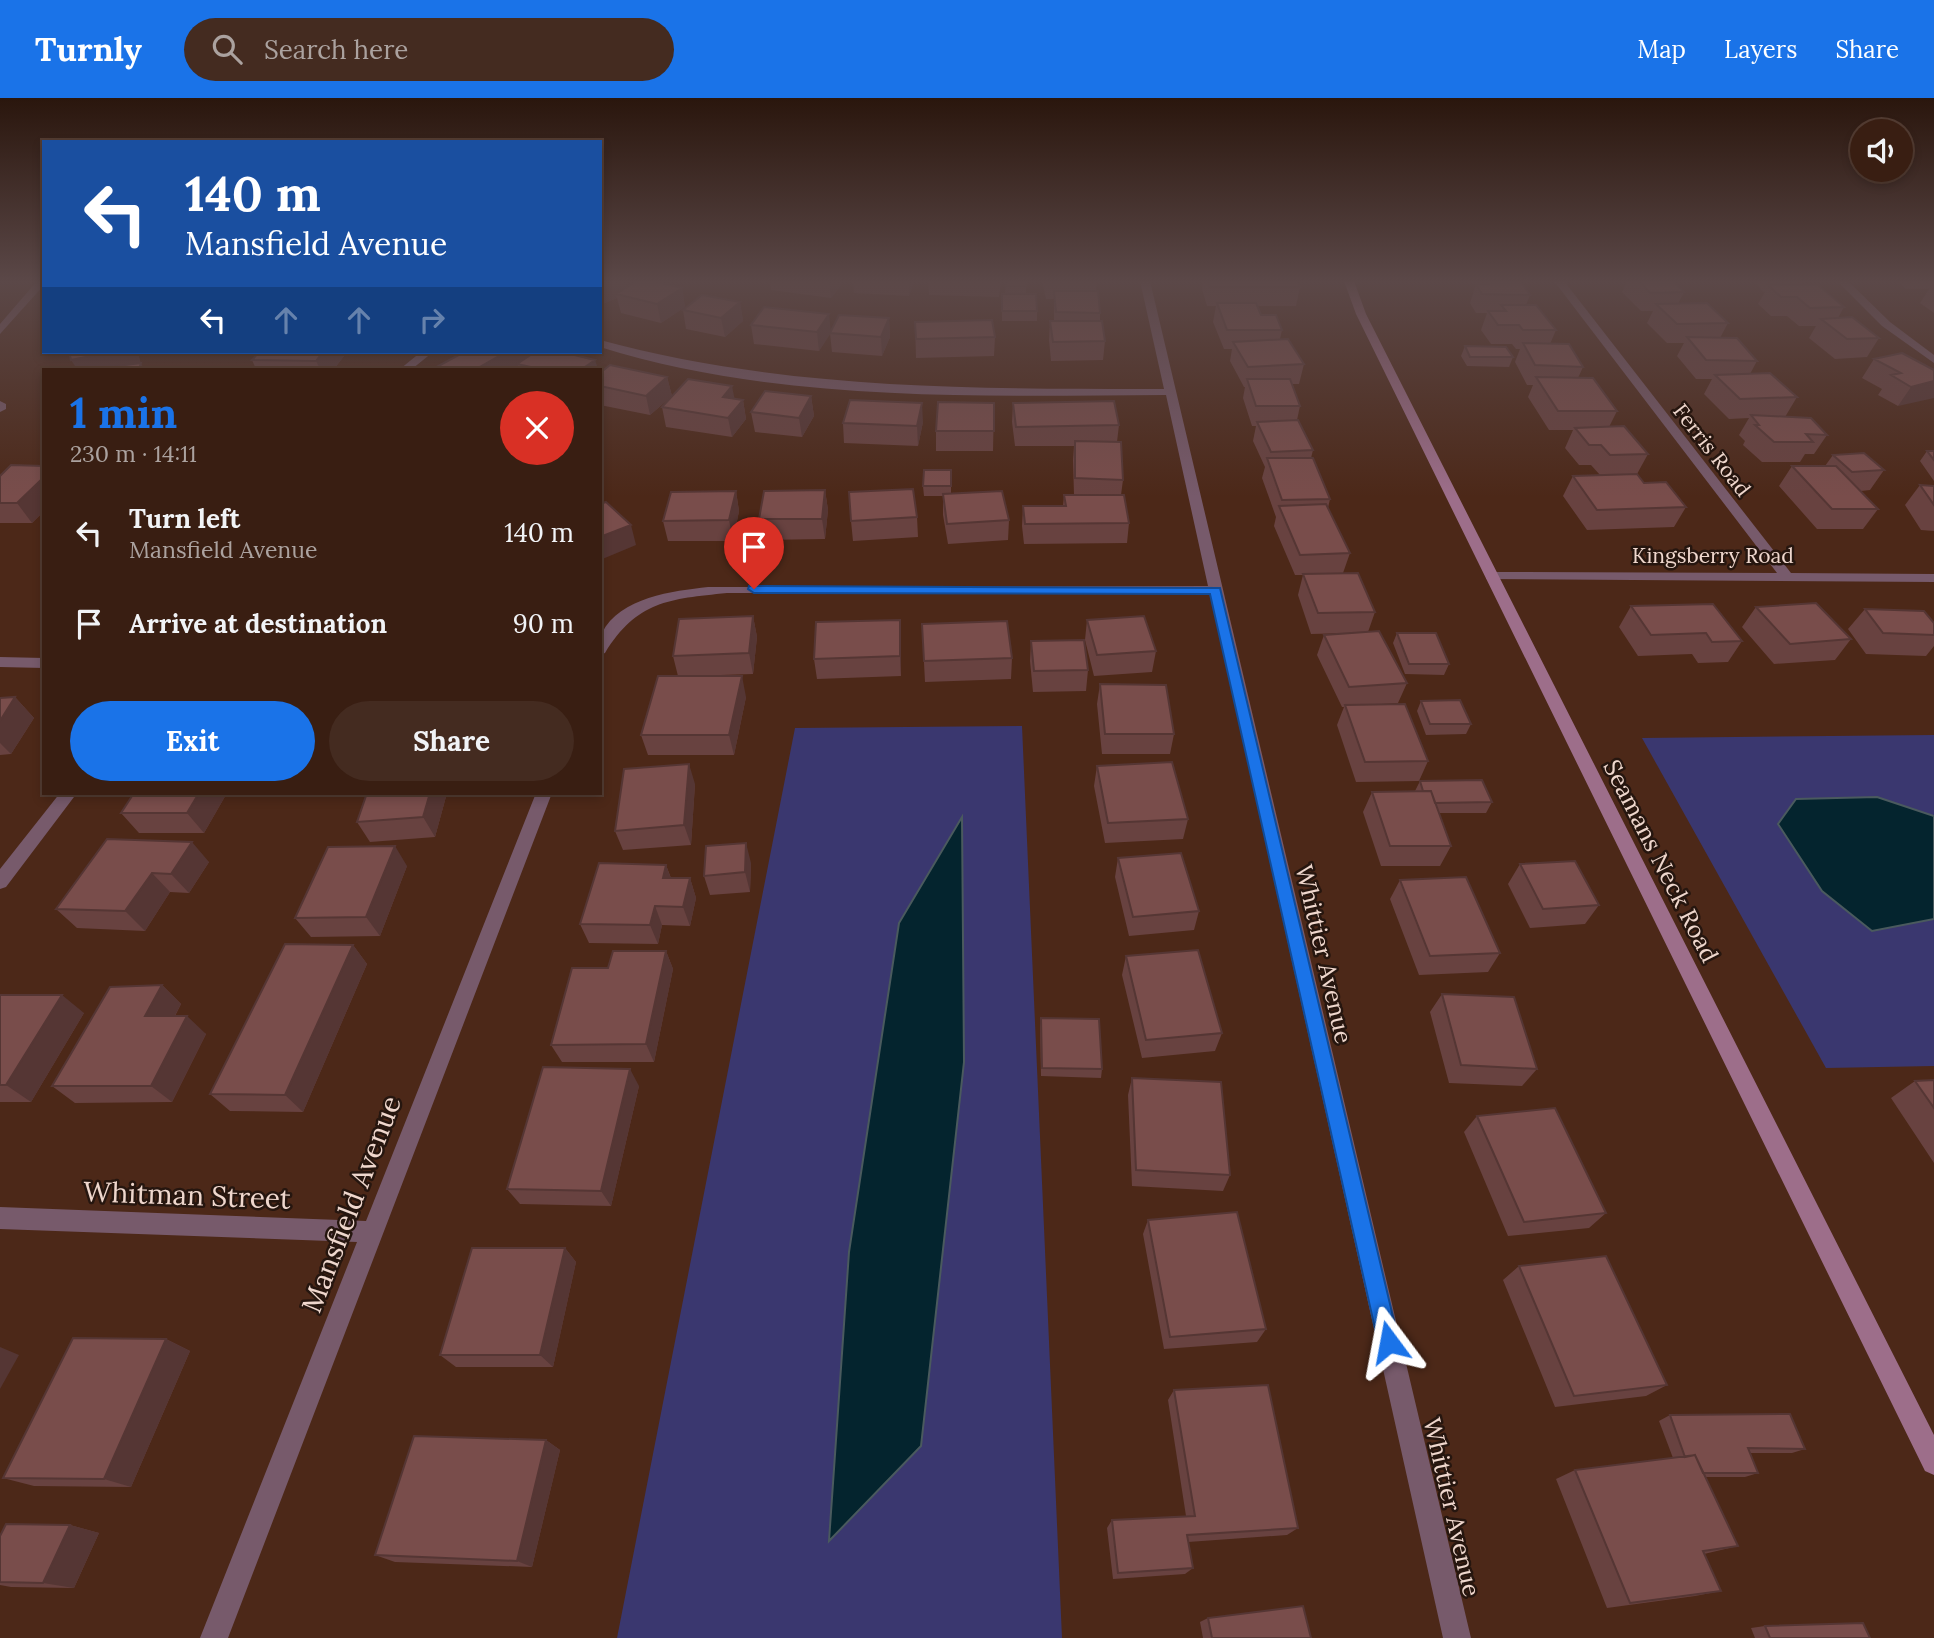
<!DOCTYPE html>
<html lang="en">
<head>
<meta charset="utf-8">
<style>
  body { margin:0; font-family:Lora,serif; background:#442b20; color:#f1f3f6; height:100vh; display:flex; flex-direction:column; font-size:26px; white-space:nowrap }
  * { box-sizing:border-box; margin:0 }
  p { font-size:23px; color:#aba29f }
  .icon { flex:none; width:38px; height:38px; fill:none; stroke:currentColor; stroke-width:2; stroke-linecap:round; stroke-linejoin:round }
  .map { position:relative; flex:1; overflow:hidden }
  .side { position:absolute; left:42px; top:270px; width:560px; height:427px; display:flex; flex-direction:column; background:#391e12; border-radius:0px; box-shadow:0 4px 10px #0003,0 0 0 2px #533c32 }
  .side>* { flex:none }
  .top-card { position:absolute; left:42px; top:42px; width:560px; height:214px; border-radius:0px; box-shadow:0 4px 10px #0003,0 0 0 2px #533c32; background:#1a4fa0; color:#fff; overflow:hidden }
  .buttons { position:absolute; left:1850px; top:21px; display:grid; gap:14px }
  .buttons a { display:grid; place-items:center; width:63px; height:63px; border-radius:50%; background:#391e12; box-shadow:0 4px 10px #0003,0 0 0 2px #533c32; font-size:35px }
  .pin { position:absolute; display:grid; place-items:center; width:60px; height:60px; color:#fff; margin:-72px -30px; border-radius:50% 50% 50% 0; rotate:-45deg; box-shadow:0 0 7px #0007 }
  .pin .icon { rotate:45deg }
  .me { position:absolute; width:77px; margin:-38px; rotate:347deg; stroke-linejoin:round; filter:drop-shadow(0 0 5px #0008) }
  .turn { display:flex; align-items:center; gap:24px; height:147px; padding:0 28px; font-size:32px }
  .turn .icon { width:91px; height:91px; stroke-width:2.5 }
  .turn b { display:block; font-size:49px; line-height:60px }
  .lanes { display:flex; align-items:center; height:66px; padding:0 28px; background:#0003; justify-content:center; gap:35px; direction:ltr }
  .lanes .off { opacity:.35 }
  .round { display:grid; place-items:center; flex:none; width:74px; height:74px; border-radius:37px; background:#442b20 }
  .headline { display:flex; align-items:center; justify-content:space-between; height:119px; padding:0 28px }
  h1 { font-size:42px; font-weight:700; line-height:52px; color:#1a73e8 }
  .primary-button { display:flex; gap:14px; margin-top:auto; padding:14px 28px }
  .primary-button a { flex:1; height:80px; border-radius:42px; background:#1a73e8; color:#fff; font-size:28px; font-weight:700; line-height:80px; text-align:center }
  .primary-button a+a { background:#442b20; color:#f1f3f6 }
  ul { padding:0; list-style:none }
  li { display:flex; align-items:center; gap:21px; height:91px; padding:0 28px }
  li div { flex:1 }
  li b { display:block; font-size:26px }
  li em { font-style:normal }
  header { display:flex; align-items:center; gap:42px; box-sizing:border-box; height:98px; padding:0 35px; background:#1a73e8; color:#fff }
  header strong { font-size:33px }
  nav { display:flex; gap:38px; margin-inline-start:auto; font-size:24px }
  .search { width:490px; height:63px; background:#442b20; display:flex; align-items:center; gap:18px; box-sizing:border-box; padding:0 24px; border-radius:38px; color:#aba29f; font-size:26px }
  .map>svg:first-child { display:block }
  .green { fill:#3a376f }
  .water { fill:#04242e; stroke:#4a5a5e; stroke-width:2 }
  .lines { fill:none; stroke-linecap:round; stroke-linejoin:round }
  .street { fill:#775a6b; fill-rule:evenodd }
  .secondary { fill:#9d6e8a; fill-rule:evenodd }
  .wall { fill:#684240 }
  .shaded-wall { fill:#553634 }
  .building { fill:#794d4b; stroke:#553634; stroke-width:2 }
  .route { fill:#1a73e8; stroke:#114b97; stroke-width:2 }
  .labels { text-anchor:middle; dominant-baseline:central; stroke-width:5; stroke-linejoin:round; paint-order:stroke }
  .far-street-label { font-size:21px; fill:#efd7cd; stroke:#26160f }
  .street-label { font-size:24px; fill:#efd7cd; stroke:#26160f }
  .near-street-label { font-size:28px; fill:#efd7cd; stroke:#26160f }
</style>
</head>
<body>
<header>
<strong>Turnly</strong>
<div class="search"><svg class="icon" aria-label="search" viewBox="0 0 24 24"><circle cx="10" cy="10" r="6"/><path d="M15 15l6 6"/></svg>Search here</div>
<nav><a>Map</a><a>Layers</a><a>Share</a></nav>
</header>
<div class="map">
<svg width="1934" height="1540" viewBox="0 0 1934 1540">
  <rect width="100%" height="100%" fill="#4c2818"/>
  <path class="green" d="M1022,628L1062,1540H617L795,630Z
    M1934,637V968L1826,970L1642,640Z"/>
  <path class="water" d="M1877,699L1934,718V821L1872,833L1822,793L1778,726L1796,701Z
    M962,719L964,964L921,1348L829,1443L849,1154L899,825Z"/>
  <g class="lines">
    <path class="street" d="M37,183H44V187L0,236V226Z
      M1140,183H1150L1471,1540H1443L1210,496L727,495C669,501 637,503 605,555L600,557C600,550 599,541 602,535C620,499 673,493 708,489L1208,488L1166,297C980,298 779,305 600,249V242C785,292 974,291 1164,291Z
      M1554,183H1564L1791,475L1934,476V484L1486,481V475L1491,474L1777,475Z
      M1837,183H1848L1890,224L1934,257V265L1882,228Z
      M421,254H433L412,271H400Z
      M0,303L6,306V311L0,314Z
      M0,559L44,560V570L0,569Z
      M60,695H77L6,789L0,791V771Z
      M536,695H552L228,1540H200L357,1144L0,1131V1109L366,1123Z"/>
    <path class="secondary" d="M1344,183H1354L1366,216L1934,1337V1377L1925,1373L1356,216Z"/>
  </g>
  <path class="wall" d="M600,183H625L627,190H682L685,209L661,225L621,215L617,200L600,207Z
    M770,183H841V187L831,200L771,192Z
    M853,183H914L909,198L854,195Z
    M928,183H1001L999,199L929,197Z
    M1006,183H1026V196L1037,213V223H1002V196H1005Z
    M1042,183H1097L1096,193L1100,215V223L1105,243L1103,262L1051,263L1049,242L1050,223H1054V201H1046Z
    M1203,183H1297L1300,189L1296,208H1257L1261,217L1282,232L1280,241L1304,266L1299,286H1292L1300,308L1297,322L1313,352L1311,360L1330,401L1328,410L1350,455L1343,475L1314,476L1375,514L1368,534L1407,585L1398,605L1382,606L1428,663L1419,683L1356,684L1337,627L1344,609H1342L1317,557L1324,537L1350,535L1311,536L1298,497L1303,477H1295L1274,428L1276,419L1262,380L1265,369L1253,343L1256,328H1252L1243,300L1245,289H1244L1230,263L1232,251H1224L1213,224L1216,208H1207L1202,191Z
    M1450,183H1521L1530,197L1526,207L1556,232L1550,246L1583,269L1578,280L1617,313L1609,329L1648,356L1637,376L1600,377L1591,367H1579L1565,350L1573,332H1549L1528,299L1533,287H1527L1515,264L1520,251H1516L1512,246H1491L1481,232L1487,215H1476L1470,205L1476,186H1480L1481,185Z
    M1627,183H1673L1684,194L1678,206L1728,225L1720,240L1757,263L1750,276L1797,299L1785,319L1827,337L1814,356H1805L1800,364H1762L1743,347L1745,343L1739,337L1749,320L1729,321L1704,296L1712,281H1696L1677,258L1684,245H1667L1647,225L1653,213H1641L1622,194Z
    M1755,183H1803L1801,187L1844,209L1838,220L1879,240L1867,259L1835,261L1809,240L1816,228H1799L1787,218H1771L1758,206L1765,194L1762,193Z
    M1897,183H1934V215L1920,205L1929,191H1906Z
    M740,204L743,223L725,239L686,231L683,212Z
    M889,220L890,239L882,258L832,254L830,235L819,253L754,246L751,227L831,234Z
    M915,224L995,239L994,258L916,260Z
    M1465,248L1513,259L1509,269L1467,268L1461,258Z
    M259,254H343L344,258L334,271H256L252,262Z
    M464,254H528L530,258L598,271H519V269Z
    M1874,261L1934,272L1898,308L1878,297L1882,291L1862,280Z
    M600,275L667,279L672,298L650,317L600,307Z
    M811,298L814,318L802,339L755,334L751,314Z
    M734,301L743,302L746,321L732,339L666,329L662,309Z
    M994,305L993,353H936V333Z
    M1013,305L1119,327L1117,344L1123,382L1121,397L1129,425L1127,445L1024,446L1022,428L1023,408H1063L1064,397H1074L1073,362L1074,348H1015L1012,324Z
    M923,324L918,348L844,345L843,325Z
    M1927,353H1934V383L1920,363Z
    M1833,357L1884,372L1870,392L1861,393L1878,411L1863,431H1817L1779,388L1792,368H1825Z
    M44,368V413L32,425H0V378Z
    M951,372V396L1009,422L1008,442L948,446L943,417V398H924L923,388Z
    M1573,378L1644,385L1686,409L1674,429L1587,432L1563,398Z
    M1920,387L1934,388V433L1921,432L1905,407Z
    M825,392L828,412L825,441L763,442L759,421Z
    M736,393L739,413L733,443H668L663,423Z
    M917,419L918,439L853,443L851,423Z
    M1631,508L1742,543L1728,564L1698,565L1692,556L1638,558L1619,529Z
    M1756,509L1851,541L1835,562L1774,566L1742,529Z
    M1865,511L1934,525V548L1926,558L1866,556L1848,531Z
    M753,518L757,539L753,576L688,578L746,599L734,657H648L641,637L678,578L673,558Z
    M900,522L901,578L817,581L814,561Z
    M1087,522L1156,553L1152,574L1094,578L1085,542Z
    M922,526L1012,560L1011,581L925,584Z
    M1397,535L1449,566L1444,577L1405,576L1393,545Z
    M1031,543L1088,572L1086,593L1033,594L1030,563Z
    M1100,586L1174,636L1170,656H1102L1097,606Z
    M15,599L34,620L11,656L0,657V600Z
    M1421,603L1471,626L1466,636L1426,637L1417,613Z
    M1097,668L1188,721L1183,741L1105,745L1094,688Z
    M1420,683L1492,704L1486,715H1439L1451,748L1440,768H1381L1363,714L1372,694L1415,693Z
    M695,686L691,747L623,752L615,733Z
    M134,695H227L204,735H139L121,715Z
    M447,695L435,739L370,744L357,724Z
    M107,741L209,764L189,795L170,794L145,833L77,830L56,811Z
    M1118,760L1199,813L1194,832L1129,838L1115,779Z
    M751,765L750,794L710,797L704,778Z
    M1520,766L1599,807L1585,826L1530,830L1508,786Z
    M666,767L671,780H690L696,800L690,828L662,827L658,846L589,845L580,826Z
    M407,768L380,838L311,839L295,820Z
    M1400,782L1500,855L1488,874L1419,877L1390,801Z
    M353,847L367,866L303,1014L230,1013L210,996Z
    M666,853L673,871L654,964H562L551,947L608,870Z
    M1126,858L1222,935L1215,953L1142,960L1122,877Z
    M162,887L181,906L175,918L206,936L172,1004L75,1005L52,988Z
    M1442,896L1537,971L1522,988L1449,985L1430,914Z
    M0,897L84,915L31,1004H0Z
    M1041,920L1102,971L1101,980L1041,978L1040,929Z
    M1132,980L1230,1077L1223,1093L1132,1088L1128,997Z
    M1934,982V1065L1891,1000L1915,983Z
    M639,988L611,1108L520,1106L507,1091Z
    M1477,1018L1606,1115L1589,1130L1508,1138L1464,1034Z
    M1148,1122L1266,1231L1257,1244L1164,1251L1143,1136Z
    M565,1150L576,1164L553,1269H456L440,1257Z
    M1519,1168L1667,1287L1646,1298L1555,1309L1503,1182Z
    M166,1241L190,1253L131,1389L34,1388L3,1380Z
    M1174,1292L1298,1430L1287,1437L1188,1444L1193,1470L1185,1476L1113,1481L1107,1430L1112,1422L1186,1418L1168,1302Z
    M1670,1317L1805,1351L1792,1355H1750L1758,1375L1745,1379H1705L1738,1448L1704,1456L1721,1493L1695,1498L1607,1510L1556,1381L1575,1372L1673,1360L1659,1323Z
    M546,1342L560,1352L532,1469L395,1464L375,1457Z
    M70,1427L99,1435L74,1490L11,1489L0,1487V1438Z
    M1208,1520L1311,1540H1203L1200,1524Z
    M1765,1528L1870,1540H1755L1751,1530Z"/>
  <path class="shaded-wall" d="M607,183H625L628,195L616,196L617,200L600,207V186Z
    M829,183H841V187L831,200Z
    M909,183H914L909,198Z
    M682,190L685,209L661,225L657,206Z
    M740,204L743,223L725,239L721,220Z
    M829,216L831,235L819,253L817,234Z
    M889,220L890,239L882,258L881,239Z
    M110,254H138L141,266L145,271H77L71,262Z
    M323,254H343L344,258L334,271H320L316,263Z
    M506,254H528L531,262L517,266L519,269L515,271H476Z
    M595,262L598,271H582Z
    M667,279L672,298L650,317L646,298Z
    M1934,283V300L1898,308L1911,289Z
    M732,288L736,308L723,299Z
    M811,298L814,318L802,339L799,320Z
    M743,302L746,321L732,339L728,320Z
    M922,305L923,324L918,348L917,328Z
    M44,379V413L32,425L17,405Z
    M825,392L828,412L825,441L822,421Z
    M736,393L739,413L733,443L729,422Z
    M631,427L636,447L600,462V439Z
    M753,518L757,539L753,576L749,555Z
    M900,522L901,542V578L900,558Z
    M742,578L746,599L734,657L729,637Z
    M15,599L34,620L11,656L0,645V623Z
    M689,666L695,686L691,747L684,727Z
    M199,695H227L204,735L187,715Z
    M430,695H447L435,739L423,719Z
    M192,744L209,764L189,795L171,776Z
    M746,745L751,765L750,794L745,774Z
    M395,748L407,768L380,838L366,819Z
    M666,767L673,786L663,780Z
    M152,775L170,794L145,833L125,813Z
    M690,780L696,800L690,828L683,809Z
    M655,808L662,827L658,846L650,827Z
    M353,847L367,866L303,1014L285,997Z
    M666,853L673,871L654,964L646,946Z
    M162,887L181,906L165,936L145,918Z
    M62,897L84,915L31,1004L6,987Z
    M187,918L206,936L172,1004L151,988Z
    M630,971L639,988L611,1108L601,1093Z
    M565,1150L576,1164L553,1269L540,1257Z
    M166,1241L190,1253L131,1389L104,1381Z
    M0,1249L19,1257L0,1291Z
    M546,1342L560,1352L532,1469L517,1463Z
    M70,1427L99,1435L74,1490L43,1485Z"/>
  <path class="building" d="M637,183H653L682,190L657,206L616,196Z
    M1006,183H1026V188H1006Z
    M1208,183H1297L1300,189H1210Z
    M1487,183H1521L1530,197L1482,196L1476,186H1489Z
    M1639,183H1673L1684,194L1650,195Z
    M1768,187H1818L1844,209L1810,210L1797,199H1781Z
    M1054,193H1098L1100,215L1056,214Z
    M1002,196H1036L1037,213H1002Z
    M702,197L740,204L721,220L683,212Z
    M1217,205H1256L1261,217H1276L1282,232H1227Z
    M1707,205L1728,225L1677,226L1656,206Z
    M1501,207H1536L1556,232H1523L1519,227H1498L1488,213H1506Z
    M764,209L829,216L817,234L751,227Z
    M839,217L889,220L881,239L830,235Z
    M1852,219L1879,240L1847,241L1821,221Z
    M992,222L995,239L916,241L915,224Z
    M1050,223H1102L1105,243L1053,244Z
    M1687,239L1737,240L1757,263L1706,262Z
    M1288,241L1304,266L1248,269L1233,244Z
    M1523,245L1569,246L1583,269L1535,267Z
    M1465,248L1506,249L1513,259H1470Z
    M69,254H110L71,262Z
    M259,254H323L316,263L252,262Z
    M464,254H506L476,271H433Z
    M535,254H562L595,262L582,271H540L517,266Z
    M1902,255L1934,272V283L1911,289L1891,277L1901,275L1874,261Z
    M141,265L139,271H95Z
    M610,267L667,279L646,298L600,288V275Z
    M1770,275L1797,299L1740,301L1715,277Z
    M1536,279L1593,280L1617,313H1558Z
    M688,281L732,288L723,299L743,302L728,320L662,309Z
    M1247,281H1290L1300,308H1256Z
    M765,293L811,298L799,320L751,314Z
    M850,302L922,305L917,328L843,325Z
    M1114,303L1119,327L1016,329L1013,305Z
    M938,304L994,305V333H936Z
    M1751,317L1811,320L1827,337L1806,336L1813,344H1774L1755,327H1759Z
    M1298,322L1313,352L1271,354L1257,324Z
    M1624,328L1648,356L1610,357L1601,347H1589L1575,330Z
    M1075,343L1121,344L1123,382L1075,380Z
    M1927,353H1934V362Z
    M1864,355L1884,372L1852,374L1833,357Z
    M1267,360H1313L1330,401L1282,402Z
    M11,367L44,368V379L17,405H0V378Z
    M1792,368H1836L1878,411H1832Z
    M924,372H951V388H923Z
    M1637,376L1644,385L1666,384L1686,409L1597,412L1573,378Z
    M1920,387L1934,388V407Z
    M913,391L917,419L851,423L849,394Z
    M825,392L822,421H759L764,393Z
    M736,393L729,422L663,423L671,394Z
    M1002,393L1009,422L947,426L943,396Z
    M1064,397H1124L1129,425L1025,426L1023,408H1066Z
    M606,404L631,427L600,439V406Z
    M1326,406L1350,455L1300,457L1279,408Z
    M1358,475L1375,514L1318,515L1303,476Z
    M1816,505L1851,541L1790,546L1756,509Z
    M1713,506L1742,543L1712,544L1706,535L1651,537L1631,508Z
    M1865,511L1924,513L1934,525V537L1883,535Z
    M753,518L749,555L673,558L679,521Z
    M1144,518L1156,553L1097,557L1087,522Z
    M900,522V558L814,561L816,524Z
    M1007,523L1012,560L924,563L922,526Z
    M1379,533L1407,585L1349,589L1324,537Z
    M1397,535H1436L1449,566H1409Z
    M1084,542L1088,572L1034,573L1031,543Z
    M658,578H742L729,637H641Z
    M1100,586L1166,587L1174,636H1105Z
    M15,599L0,623V600Z
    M1460,602L1471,626H1430L1421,603Z
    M1405,606L1428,663L1365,664L1345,607Z
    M1172,664L1188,721L1108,725L1097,668Z
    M689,666L684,727L615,733L624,671Z
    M1482,682L1492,704L1435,705L1431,693H1423L1420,683Z
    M1431,693L1451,748H1390L1372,694Z
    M134,695H199L187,715H121Z
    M367,695H430L423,719L357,724Z
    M107,741L192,744L171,776L152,775L125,813L56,811Z
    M746,745L745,774L704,778L706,748Z
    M395,748L366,819L295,820L328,749Z
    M1181,755L1199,813L1133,819L1118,760Z
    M1575,763L1599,807L1543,811L1520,766Z
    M599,765L666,767L663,780H690L683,809L655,808L650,827L580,826Z
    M1466,779L1500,855L1430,858L1400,782Z
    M285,846L353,847L285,997L210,996Z
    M1198,852L1222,935L1146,942L1126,858Z
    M613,853H666L646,946L551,947L572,870H608Z
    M162,887L145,918H187L151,988H52L110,889Z
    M1442,896L1514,899L1537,971L1461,967Z
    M0,897H62L6,987H0Z
    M1041,920L1099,921L1102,971L1042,970Z
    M543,969L630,971L601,1093L507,1091Z
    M1132,980L1221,984L1230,1077L1136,1072Z
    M1934,982V1010L1915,983Z
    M1555,1010L1606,1115L1524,1124L1477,1018Z
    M1237,1114L1266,1231L1170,1239L1148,1122Z
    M472,1150H565L540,1257H440Z
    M1606,1158L1667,1287L1574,1298L1519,1168Z
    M73,1240L166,1241L104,1381L3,1380Z
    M1268,1287L1298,1430L1187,1437L1193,1470L1118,1475L1112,1422L1195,1418L1174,1292Z
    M1790,1316L1805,1351L1748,1350L1758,1375H1703L1695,1357L1685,1359L1670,1317Z
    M414,1338L546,1342L517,1463L375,1457Z
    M1695,1357L1738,1448L1703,1453L1721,1493L1630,1505L1575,1372Z
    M6,1426L70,1427L43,1485L0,1484V1438Z
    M1303,1508L1311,1540H1212L1208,1520Z
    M1863,1525L1870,1540H1770L1765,1528Z"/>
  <linearGradient id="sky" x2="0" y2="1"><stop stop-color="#2a160d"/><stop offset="0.46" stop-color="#5b4848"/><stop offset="1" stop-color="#5b4848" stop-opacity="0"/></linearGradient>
  <rect width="1934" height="399" fill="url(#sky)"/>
  <path class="route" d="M749,488L1220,490L1399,1244L1396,1252L1389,1255L1381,1252L1378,1244L1210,496L754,495L748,491Z"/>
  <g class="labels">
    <g class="far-street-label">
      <text transform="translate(1712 352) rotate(52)">Ferris Road</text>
      <text x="1713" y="457">Kingsberry Road</text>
    </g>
    <g class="street-label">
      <text transform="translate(1661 763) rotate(63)">Seamans Neck Road</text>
      <text transform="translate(1324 856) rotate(77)">Whittier Avenue</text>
      <text transform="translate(1452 1409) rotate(77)">Whittier Avenue</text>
    </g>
    <g class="near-street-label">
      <text transform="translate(187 1097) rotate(2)">Whitman Street</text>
      <text transform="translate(351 1106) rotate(-69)">Mansfield Avenue</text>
    </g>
  </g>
</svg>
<div class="buttons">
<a><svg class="icon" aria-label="sound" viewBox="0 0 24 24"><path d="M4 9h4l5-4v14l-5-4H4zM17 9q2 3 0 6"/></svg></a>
</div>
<div class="pin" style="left:754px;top:491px;background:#d93025"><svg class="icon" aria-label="arrive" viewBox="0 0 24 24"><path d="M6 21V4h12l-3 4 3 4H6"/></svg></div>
<svg class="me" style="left:1389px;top:1244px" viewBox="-20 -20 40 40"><path d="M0-17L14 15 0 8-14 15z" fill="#1a73e8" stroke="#fff" stroke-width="4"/></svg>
<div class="top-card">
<div class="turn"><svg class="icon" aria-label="left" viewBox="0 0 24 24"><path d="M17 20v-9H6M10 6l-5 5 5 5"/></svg><div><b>140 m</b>Mansfield Avenue</div></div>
<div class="lanes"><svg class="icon" aria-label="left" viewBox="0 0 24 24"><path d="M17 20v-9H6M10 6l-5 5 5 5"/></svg><svg class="icon off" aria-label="ahead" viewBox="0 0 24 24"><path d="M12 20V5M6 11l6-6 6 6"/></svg><svg class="icon off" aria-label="ahead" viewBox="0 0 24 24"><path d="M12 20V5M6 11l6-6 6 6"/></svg><svg class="icon off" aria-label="right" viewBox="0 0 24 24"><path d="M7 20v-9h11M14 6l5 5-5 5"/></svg></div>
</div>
<section class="side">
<div class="headline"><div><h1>1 min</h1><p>230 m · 14:11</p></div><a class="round" style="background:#d93025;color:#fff"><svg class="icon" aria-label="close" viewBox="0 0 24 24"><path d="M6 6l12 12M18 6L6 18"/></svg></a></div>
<ul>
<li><svg class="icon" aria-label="left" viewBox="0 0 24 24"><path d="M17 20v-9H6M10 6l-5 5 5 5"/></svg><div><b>Turn left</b><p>Mansfield Avenue</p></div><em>140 m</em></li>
<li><svg class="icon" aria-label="arrive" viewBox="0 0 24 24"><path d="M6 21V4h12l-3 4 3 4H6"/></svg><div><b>Arrive at destination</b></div><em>90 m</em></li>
</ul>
<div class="primary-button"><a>Exit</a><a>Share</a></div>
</section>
</div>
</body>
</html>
